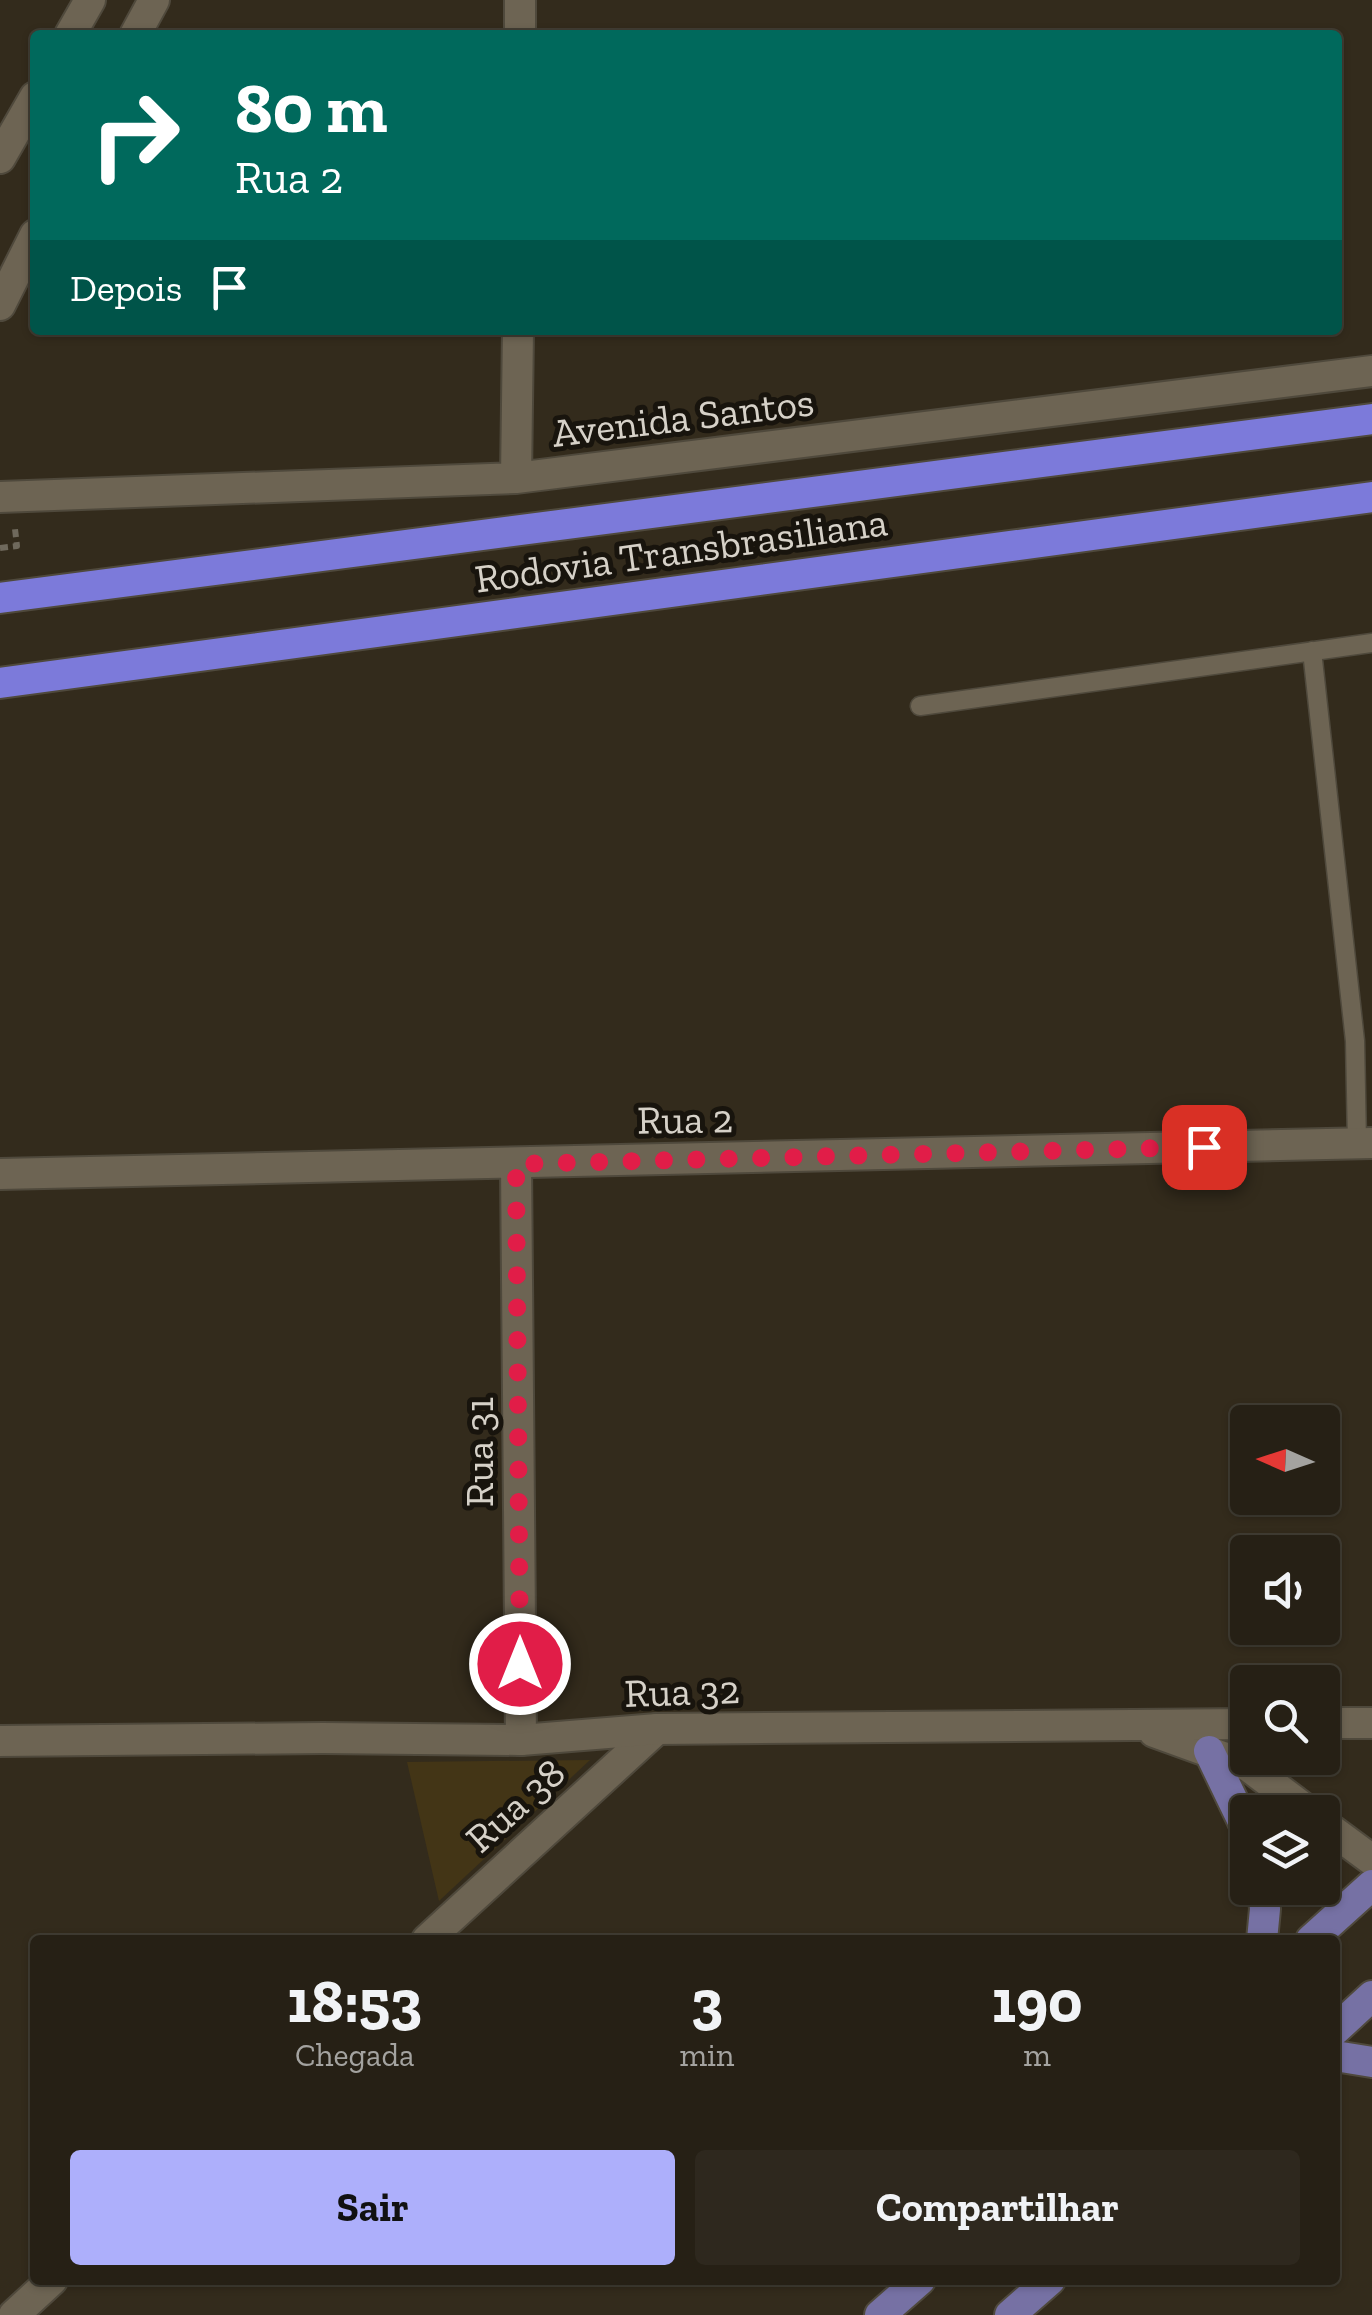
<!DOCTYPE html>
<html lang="pt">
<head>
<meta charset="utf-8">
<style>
  body { margin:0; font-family:"Zilla Slab",serif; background:#2e281e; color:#f1f3f6; height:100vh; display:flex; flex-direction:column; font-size:38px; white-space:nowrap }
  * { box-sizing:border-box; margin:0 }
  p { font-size:32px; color:#a4a3a0 }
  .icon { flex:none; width:55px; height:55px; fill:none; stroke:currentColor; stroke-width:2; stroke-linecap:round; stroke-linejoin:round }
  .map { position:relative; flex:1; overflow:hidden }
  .panel { position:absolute; left:30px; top:1935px; width:1310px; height:350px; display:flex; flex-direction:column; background:#262015; border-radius:10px; box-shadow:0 2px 8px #0004,0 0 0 2px #423e34 }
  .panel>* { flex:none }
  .guide { position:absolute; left:30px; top:30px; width:1312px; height:305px; border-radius:10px; box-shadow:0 2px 8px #0004,0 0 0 2px #423e34; background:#00695c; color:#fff; overflow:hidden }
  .needle { width:65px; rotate:273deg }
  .controls { position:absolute; left:1230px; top:1405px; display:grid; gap:20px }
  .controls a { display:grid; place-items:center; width:110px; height:110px; border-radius:10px; background:#262015; box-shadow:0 2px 8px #0004,0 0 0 2px #423e34; font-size:50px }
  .pin { position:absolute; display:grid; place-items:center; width:85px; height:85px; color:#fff; margin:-42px; border-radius:20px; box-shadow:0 5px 15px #0006 }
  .me { position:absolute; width:110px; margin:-55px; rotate:0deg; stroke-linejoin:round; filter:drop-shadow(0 0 8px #0008) }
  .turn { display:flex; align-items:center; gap:35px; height:210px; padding:0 40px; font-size:45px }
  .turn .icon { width:130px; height:130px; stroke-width:2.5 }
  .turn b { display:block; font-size:70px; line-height:85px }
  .then { display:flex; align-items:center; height:95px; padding:0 40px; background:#0003; gap:20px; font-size:38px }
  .eta { display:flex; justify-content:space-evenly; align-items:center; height:170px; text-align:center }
  .eta b { font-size:60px; font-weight:700; line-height:70px }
  .button { display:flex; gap:20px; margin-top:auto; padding:20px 40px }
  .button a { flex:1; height:115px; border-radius:10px; background:#adaffb; color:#111; font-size:40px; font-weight:700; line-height:115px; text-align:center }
  .button a+a { background:#2e281e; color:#f1f3f6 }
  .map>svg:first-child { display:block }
  .green { fill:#433516 }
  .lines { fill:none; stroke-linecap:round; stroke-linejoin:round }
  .lane-casing { stroke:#4f493c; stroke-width:21 }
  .street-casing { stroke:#4f493c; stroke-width:34 }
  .secondary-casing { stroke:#4f493c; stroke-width:34 }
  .primary-casing { stroke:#4f493c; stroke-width:34 }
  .highway-casing { stroke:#4f493c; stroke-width:34 }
  .path { stroke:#6f695c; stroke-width:6; stroke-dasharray:8 5; stroke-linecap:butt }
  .lane { stroke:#6d6453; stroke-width:18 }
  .street { stroke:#6d6453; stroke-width:30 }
  .secondary { stroke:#6d6453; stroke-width:30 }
  .primary { stroke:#7671a4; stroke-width:30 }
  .highway { stroke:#7c7ada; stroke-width:30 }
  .route { stroke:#e11d48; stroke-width:18; stroke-dasharray:0 32.4 }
  .labels { text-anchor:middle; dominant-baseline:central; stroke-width:10; stroke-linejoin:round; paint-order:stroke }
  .street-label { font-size:40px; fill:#d6d1c8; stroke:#18140d }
</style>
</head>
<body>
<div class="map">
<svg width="1372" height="2315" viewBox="0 0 1372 2315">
  <rect width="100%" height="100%" fill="#332b1c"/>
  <path class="green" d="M590,1760L439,1901L407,1762Z"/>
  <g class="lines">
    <g class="lane-casing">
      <path id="lane" d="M1312,651L1355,1041L1357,1143
        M920,706L1372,643"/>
    </g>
    <g class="street-casing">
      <path id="street" d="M135,35L154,0
        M520,35V0
        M0,305L35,235
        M516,478L518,330
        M0,497L516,478L1372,371
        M516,1164L521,1740
        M0,1174L1372,1143
        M427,1940L657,1729
        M14,2315L52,2280"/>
    </g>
    <g class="secondary-casing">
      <path id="secondary" d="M70,35L90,0
        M0,158L35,97
        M1322,1723H1372
        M1154,1732L1248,1766L1309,1812
        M0,1741L323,1738L521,1740L657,1729L1248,1724
        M1322,1823L1372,1860"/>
    </g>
    <g class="primary-casing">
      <path id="primary" d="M1209,1751L1248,1832
        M1262,1940L1265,1909L1263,1888
        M1311,1940L1372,1885
        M1335,2030L1372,1996
        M1335,2056L1372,2062
        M880,2315L920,2280
        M1010,2315L1050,2280"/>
    </g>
    <g class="highway-casing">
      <path id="highway" d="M0,598L1372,419
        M0,683L1372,497"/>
    </g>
    <path class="path" d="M0,548L17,546L15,529"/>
    <use href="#lane" class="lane"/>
    <use href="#street" class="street"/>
    <use href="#secondary" class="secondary"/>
    <use href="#primary" class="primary"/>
    <use href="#highway" class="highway"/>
  </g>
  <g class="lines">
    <path class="route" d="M520,1664L516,1164L1204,1147"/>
  </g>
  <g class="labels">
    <g class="street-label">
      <text transform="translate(683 417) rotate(-7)">Avenida Santos</text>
      <text transform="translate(681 550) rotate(-8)">Rodovia Transbrasiliana</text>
      <text transform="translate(685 1119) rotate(-1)">Rua 2</text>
      <text transform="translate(479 1452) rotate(-90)">Rua 31</text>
      <text transform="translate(682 1691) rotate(-2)">Rua 32</text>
      <text transform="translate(515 1805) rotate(-42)">Rua 38</text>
    </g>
  </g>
</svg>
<div class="controls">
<a><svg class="needle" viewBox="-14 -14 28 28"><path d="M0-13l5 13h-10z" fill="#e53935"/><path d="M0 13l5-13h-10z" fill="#a4a3a0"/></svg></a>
<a><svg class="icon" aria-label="sound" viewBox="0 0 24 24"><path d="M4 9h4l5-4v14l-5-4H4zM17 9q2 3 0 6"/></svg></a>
<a><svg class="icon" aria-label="search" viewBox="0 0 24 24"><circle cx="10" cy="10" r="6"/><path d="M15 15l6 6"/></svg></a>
<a><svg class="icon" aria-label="layers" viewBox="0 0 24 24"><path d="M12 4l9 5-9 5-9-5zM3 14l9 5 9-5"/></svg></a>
</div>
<div class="pin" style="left:1204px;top:1147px;background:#d93025"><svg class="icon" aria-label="arrive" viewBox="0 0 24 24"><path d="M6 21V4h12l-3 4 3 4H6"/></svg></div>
<svg class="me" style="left:520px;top:1664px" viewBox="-20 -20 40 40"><circle r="17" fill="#e11d48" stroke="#fff" stroke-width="3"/><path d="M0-11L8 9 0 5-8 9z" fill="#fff"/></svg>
<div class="guide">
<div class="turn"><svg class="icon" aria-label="right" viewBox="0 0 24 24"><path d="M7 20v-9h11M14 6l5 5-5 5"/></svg><div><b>80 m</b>Rua 2</div></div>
<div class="then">Depois<svg class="icon" aria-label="arrive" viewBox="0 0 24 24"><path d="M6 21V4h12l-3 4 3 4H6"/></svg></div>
</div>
<section class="panel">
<div class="eta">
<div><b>18:53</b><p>Chegada</p></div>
<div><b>3</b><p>min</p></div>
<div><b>190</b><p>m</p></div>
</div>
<div class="button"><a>Sair</a><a>Compartilhar</a></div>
</section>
</div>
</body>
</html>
